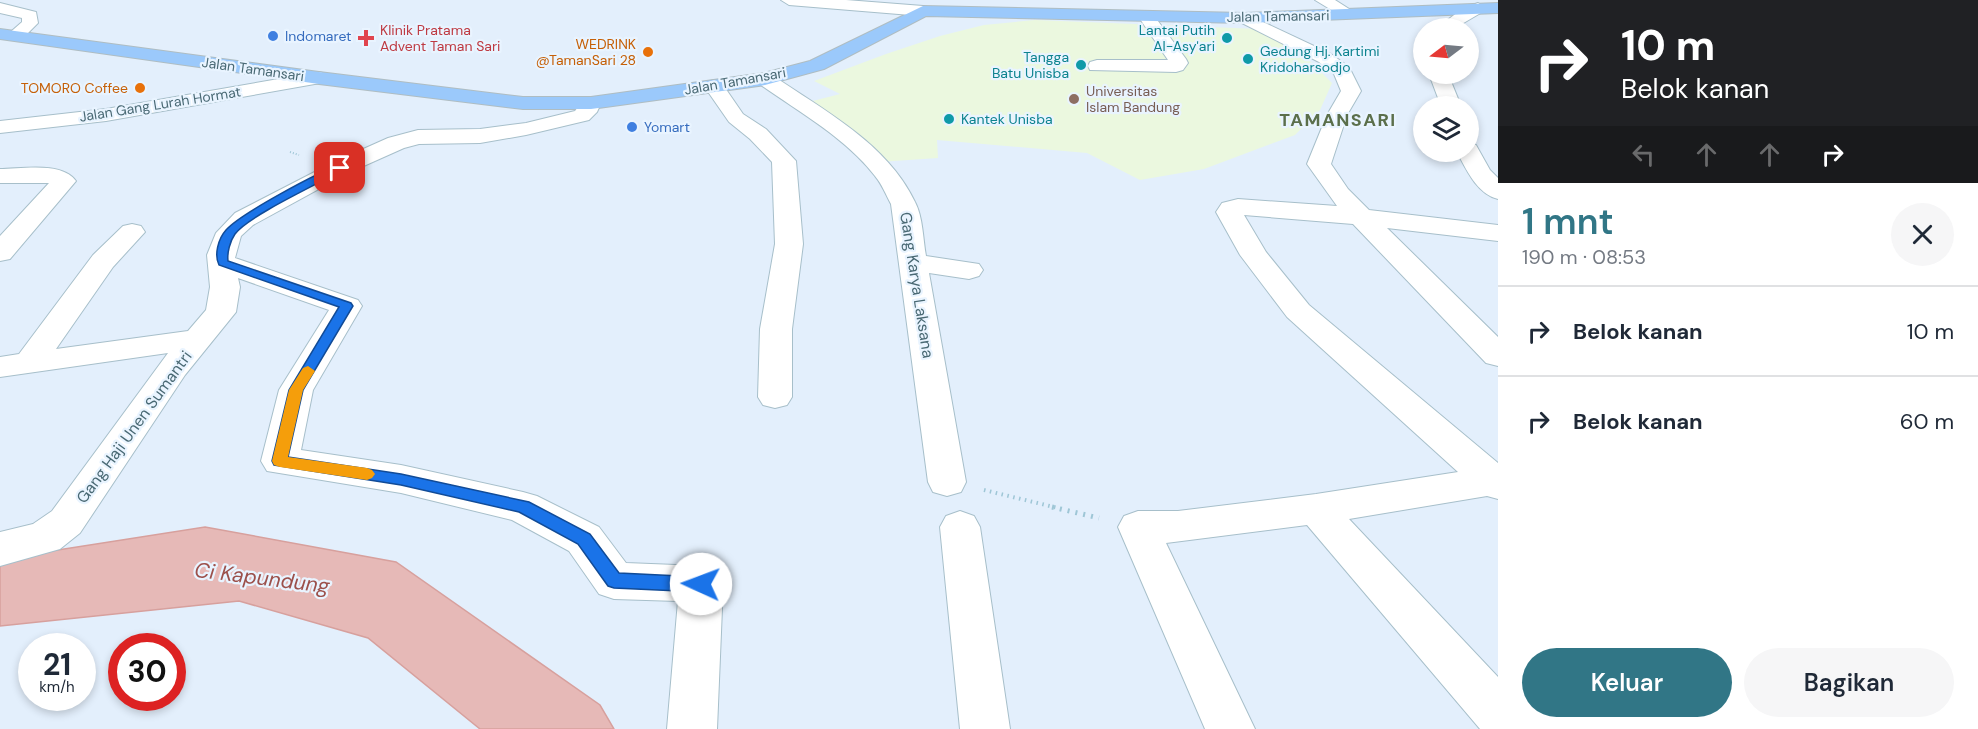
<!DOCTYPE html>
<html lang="id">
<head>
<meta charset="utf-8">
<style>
  body { margin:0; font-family:"DM Sans",sans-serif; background:#f6f6f7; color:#1f2937; height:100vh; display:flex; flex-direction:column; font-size:22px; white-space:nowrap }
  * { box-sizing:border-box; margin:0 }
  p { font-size:20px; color:#747a83 }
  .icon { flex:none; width:33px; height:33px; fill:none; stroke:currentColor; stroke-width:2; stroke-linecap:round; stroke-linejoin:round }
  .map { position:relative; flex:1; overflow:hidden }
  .panel { display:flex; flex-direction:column; background:#fff; width:480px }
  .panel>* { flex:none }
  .guide { background:#202124; color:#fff; overflow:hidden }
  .needle { width:39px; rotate:254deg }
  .tools { position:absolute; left:1413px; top:18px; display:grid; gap:12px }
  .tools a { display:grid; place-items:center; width:66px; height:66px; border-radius:50%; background:#fff; box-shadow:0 3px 9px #0003; font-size:30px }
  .speed { position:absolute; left:18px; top:633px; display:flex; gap:12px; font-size:30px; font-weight:700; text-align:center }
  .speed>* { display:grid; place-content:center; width:78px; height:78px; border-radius:50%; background:#fff; box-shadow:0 3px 9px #0003; line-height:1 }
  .speed small { font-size:15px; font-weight:400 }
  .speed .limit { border:9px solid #d22; background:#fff; color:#111 }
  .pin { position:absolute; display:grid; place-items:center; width:51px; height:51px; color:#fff; margin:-26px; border-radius:12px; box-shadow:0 3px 9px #0006 }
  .me { position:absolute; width:66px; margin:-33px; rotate:272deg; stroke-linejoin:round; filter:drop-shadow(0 0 4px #0008) }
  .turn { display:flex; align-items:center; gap:21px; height:126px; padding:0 24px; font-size:27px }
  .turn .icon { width:78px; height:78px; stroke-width:2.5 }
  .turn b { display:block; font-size:42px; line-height:51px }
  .lanes { display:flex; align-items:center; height:57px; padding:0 24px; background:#0003; justify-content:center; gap:30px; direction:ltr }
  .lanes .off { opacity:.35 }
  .round { display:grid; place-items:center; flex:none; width:63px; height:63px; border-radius:32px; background:#f6f6f7 }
  .overview { display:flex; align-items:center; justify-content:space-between; height:102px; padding:0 24px }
  h1 { font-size:36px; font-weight:600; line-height:45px; color:#317686 }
  .action { display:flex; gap:12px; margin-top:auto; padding:12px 24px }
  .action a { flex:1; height:69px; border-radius:36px; background:#317686; color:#fff; font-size:24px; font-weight:600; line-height:69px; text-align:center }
  .action a+a { background:#f6f6f7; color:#1f2937 }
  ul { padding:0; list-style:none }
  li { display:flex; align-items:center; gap:18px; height:90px; padding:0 24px; border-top:2px solid #e0e1e3 }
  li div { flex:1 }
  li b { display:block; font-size:22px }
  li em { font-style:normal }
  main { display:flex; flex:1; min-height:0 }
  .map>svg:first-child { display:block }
  .education { fill:#ebf8df }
  .water { fill:#e6b9b7; stroke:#d7a09d; stroke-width:1.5 }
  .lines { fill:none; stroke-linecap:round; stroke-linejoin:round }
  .minor-casing { stroke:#a7bfca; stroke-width:2 }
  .major-casing { stroke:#afbdc2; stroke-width:2 }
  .path-far2 { stroke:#9ec6d6; stroke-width:2; stroke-dasharray:1 2; stroke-linecap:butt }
  .path-far1 { stroke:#9ec6d6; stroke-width:4; stroke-dasharray:1.5 4.5; stroke-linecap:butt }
  .path { stroke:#9ec6d6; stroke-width:5; stroke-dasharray:2 6; stroke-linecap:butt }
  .minor { fill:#fff; fill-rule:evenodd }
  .major { fill:#9bc9fb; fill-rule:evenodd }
  .route { fill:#1a73e8; stroke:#114b97; stroke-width:1.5 }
  .slow { fill:#f59e0b }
  .shop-dot { fill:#3f7fe0; stroke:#e9f4ff; stroke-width:2 }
  .health-dot { fill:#e0444e; stroke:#e9f4ff; stroke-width:2 }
  .culture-dot { fill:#0f9aa8; stroke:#e9f4ff; stroke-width:2 }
  .food-dot { fill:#e8710a; stroke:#e9f4ff; stroke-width:2 }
  .education-dot { fill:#8d6e63; stroke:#e9f4ff; stroke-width:2 }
  .labels { text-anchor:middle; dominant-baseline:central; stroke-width:4.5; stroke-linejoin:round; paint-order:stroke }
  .far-street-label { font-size:14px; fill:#496974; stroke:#e9f4ff }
  .far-health-label { font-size:14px; fill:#be3a42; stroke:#e9f4ff; text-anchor:start }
  .far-culture-label { font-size:14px; fill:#0d838f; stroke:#e9f4ff; text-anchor:end }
  .far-shop-label { font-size:14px; fill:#366cbe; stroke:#e9f4ff; text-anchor:start }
  .far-food-label { font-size:14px; fill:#c56008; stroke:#e9f4ff; text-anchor:end }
  .far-education-label { font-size:14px; fill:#785e54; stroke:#e9f4ff; text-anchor:start }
  .street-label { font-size:16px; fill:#496974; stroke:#e9f4ff }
  .far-district-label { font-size:18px; font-weight:bold; letter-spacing:1.5px; fill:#5b6f4b; stroke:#e9f4ff }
  .near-water-label { font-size:21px; font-style:italic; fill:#9c504b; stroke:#e9f4ff }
</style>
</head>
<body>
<main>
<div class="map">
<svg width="1498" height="729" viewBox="0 0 1498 729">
  <rect width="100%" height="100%" fill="#e3effc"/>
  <path class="education" d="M1035,20L1259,29L1311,62L1332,83L1320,110L1295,135L1204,169L1140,180L1087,153L937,140L938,158L879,162L805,103L840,94L814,81L886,54L940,36L984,25Z"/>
  <path class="water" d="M205,527L396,562L600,705L614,729H480L368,638L239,601L0,626V559Z"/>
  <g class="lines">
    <g class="minor-casing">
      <path id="minor" d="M781,0H846L923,6L931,11L923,16L789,5Z
        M1315,0H1335L1357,14L1355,17H1343Z
        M0,3L36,12L38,23L21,40H9L6,36L22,22V18L0,13Z
        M1478,3L1486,8L1484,11L1455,28H1437L1462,9Z
        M1146,11L1152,13L1186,59L1188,63L1183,70L1176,72L1090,70L1088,66L1090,62L1097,60H1168L1138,16Z
        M1244,13L1331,54L1349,67L1361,91L1347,115L1331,164L1348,189L1369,210L1498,225V241L1387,228L1498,337V366L1486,363L1353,224L1244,215L1266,252L1309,305L1498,463V499L1487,496L1349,519L1498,677V729H1480L1307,525L1166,543L1255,729H1205L1118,527L1124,516L1138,511H1178L1316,494L1458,472L1287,317L1240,255L1216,212L1222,203L1238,199L1337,206L1307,164L1327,115L1341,91L1334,74L1319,62L1238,21L1236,18L1238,15Z
        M319,72L326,74L329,78L326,82L106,121L0,133V121L106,109Z
        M765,73L772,75C823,110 887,143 915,202C923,217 923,240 926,256L979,264L983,270L979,276L969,279L929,273L966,482L961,492L947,496L933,492L928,482L891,204C886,195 882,184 875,176C845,137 797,111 758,83L755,79L758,75Z
        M1429,74H1448L1461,106H1441Z
        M714,80L721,82L743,114L766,129L796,161L803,244L792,329V397L787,405L775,408L763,405L758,397L760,329L775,244L772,162L750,139L729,122L704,86L707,82Z
        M591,97L598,99L601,103L597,112L589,120L526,135L480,143L419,144L404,148L348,173L253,225L241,236L235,258L358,300L362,306L313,390L301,450L401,465L523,492L537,496L599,527L626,563L701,566L716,571L723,584L717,729H667L678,601L614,599L599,594L569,551L512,520L401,493L267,471L261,461L279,390L329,310L238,278L240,287L236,312L185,375L80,533L60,549L0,566V532L33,524L52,511L168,353L0,377V357L19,354L93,255L123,226L132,224L141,226L145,232L113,267L56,349L188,331L206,310L210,287L207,255L216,233L235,213L332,163L388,138L418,130L480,129L526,123L575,111L584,99Z
        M1468,143L1476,145L1490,170L1498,178V199C1477,194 1466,169 1457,152H1468Z
        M0,169C21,169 62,161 76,181L10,259L0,261V236L49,183H0Z
        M960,511L974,516L980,527L1010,729H960L940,527L946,516Z"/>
    </g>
    <g class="major-casing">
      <path id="major" d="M1498,3V13L1244,23L926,16L824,69L765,85L591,109H523L319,84L0,39V29L319,72L523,97H591L764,73L810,61L923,6L1244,13Z"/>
    </g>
    <path class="path-far2" d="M290,152L299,155"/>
    <path class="path-far1" d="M984,490L1058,508"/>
    <path class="path" d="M1052,507L1099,518"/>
    <use href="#minor" class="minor"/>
    <use href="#major" class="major"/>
  </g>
  <path class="route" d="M340,165L343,166V170C320,183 248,216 235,234C230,241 227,253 228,261L351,303L353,306L303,390L288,457L401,474L529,502L590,534L619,573L701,577L707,579L710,584L707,589L701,592L614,588L608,586L578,544L519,512L401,485L274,465L272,461L289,390L339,307L219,265C214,255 218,239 226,230C240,214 318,172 340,165Z"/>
  <path class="slow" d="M308,366L315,371L303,390L288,457L367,468L372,470L375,474L372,478L367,480L280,467L274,465L272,461L289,390L303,368Z"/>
  <g class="shop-dot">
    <circle cx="273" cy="36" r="6"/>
    <circle cx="632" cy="127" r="6"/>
  </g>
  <path class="health-dot" d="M363 29h6v6h6v6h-6v6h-6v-6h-6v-6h6z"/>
  <g class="culture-dot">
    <circle cx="1227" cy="38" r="6"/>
    <circle cx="1248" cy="59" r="6"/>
    <circle cx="1081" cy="65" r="6"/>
    <circle cx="949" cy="119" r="6"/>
  </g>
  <g class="food-dot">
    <circle cx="648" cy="52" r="6"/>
    <circle cx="140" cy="88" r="6"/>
  </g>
  <circle class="education-dot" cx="1074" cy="99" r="6"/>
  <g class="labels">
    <g class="far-street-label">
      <text transform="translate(1278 16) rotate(-1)">Jalan Tamansari</text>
      <text transform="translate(253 69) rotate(8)">Jalan Tamansari</text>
      <text transform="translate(735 81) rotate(-10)">Jalan Tamansari</text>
      <text transform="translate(160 104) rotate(-9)">Jalan Gang Lurah Hormat</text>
    </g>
    <g class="far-health-label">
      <text x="380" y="30">Klinik Pratama<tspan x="380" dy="16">Advent Taman Sari</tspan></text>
    </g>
    <g class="far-culture-label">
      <text x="1215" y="30">Lantai Putih<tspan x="1215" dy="16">Al-Asy'ari</tspan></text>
      <text x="1260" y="51" text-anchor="start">Gedung Hj. Kartimi<tspan x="1260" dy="16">Kridoharsodjo</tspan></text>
      <text x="1069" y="57">Tangga<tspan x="1069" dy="16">Batu Unisba</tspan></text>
      <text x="961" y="119" text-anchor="start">Kantek Unisba</text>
    </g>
    <g class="far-shop-label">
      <text x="285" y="36">Indomaret</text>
      <text x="644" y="127">Yomart</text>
    </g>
    <g class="far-food-label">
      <text x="636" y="44">WEDRINK<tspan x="636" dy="16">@TamanSari 28</tspan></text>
      <text x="128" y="88">TOMORO Coffee</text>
    </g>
    <g class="far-education-label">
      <text x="1086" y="91">Universitas<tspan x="1086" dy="16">Islam Bandung</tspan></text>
    </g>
    <g class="street-label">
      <text transform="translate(917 285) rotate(81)">Gang Karya Laksana</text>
      <text transform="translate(134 427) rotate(-54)">Gang Haji Unen Sumantri</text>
    </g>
    <g class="far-district-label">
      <text x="1338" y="120">TAMANSARI</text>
    </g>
    <g class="near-water-label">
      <text transform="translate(262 578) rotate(7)">Ci Kapundung</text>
    </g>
  </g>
</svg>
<div class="tools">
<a><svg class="needle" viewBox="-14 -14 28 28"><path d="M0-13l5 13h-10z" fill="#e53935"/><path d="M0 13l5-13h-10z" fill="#747a83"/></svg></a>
<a><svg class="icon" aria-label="layers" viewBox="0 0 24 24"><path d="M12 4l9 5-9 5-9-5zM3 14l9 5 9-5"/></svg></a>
</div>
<div class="speed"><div>21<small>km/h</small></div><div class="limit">30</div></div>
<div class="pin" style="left:340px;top:168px;background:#d93025"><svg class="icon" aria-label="arrive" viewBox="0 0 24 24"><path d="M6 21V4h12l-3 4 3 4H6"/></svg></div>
<svg class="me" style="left:701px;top:584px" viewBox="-20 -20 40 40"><circle r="19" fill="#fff"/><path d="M0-13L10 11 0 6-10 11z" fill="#1a73e8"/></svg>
</div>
<section class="panel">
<div class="guide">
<div class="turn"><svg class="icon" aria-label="right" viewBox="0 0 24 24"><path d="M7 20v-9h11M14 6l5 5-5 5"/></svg><div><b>10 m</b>Belok kanan</div></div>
<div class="lanes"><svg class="icon off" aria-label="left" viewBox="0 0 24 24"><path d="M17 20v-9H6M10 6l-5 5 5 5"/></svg><svg class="icon off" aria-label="ahead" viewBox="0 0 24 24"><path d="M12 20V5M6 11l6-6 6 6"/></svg><svg class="icon off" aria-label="ahead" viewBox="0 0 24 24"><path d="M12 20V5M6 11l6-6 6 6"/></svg><svg class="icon" aria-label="right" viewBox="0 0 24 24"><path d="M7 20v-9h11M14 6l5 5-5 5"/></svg></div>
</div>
<div class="overview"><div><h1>1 mnt</h1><p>190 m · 08:53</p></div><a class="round"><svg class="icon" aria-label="close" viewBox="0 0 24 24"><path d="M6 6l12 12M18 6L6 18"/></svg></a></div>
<ul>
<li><svg class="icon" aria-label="right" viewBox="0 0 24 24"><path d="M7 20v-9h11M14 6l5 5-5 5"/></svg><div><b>Belok kanan</b></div><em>10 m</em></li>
<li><svg class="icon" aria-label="right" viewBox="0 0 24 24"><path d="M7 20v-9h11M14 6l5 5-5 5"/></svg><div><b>Belok kanan</b></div><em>60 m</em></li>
</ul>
<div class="action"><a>Keluar</a><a>Bagikan</a></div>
</section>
</main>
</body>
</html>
